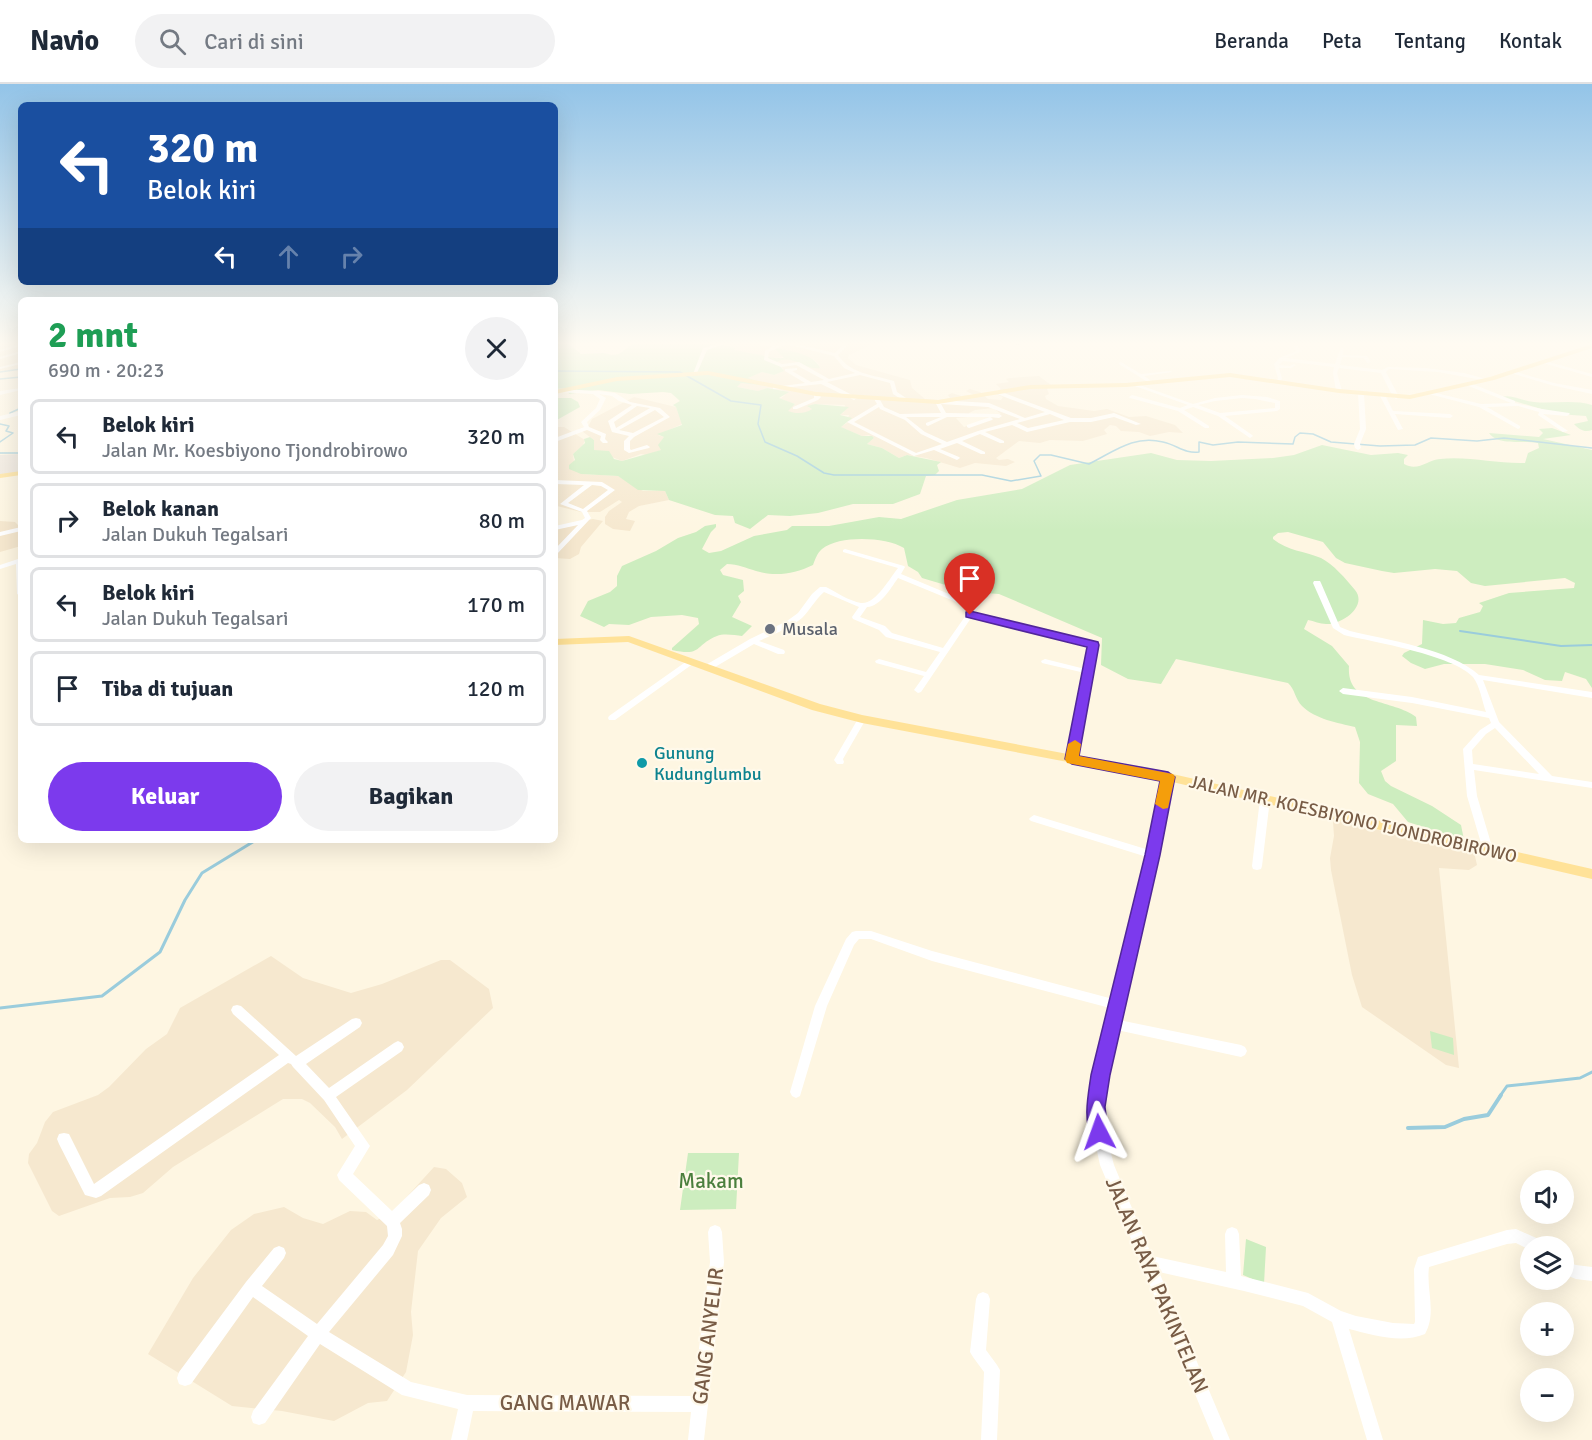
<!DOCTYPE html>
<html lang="id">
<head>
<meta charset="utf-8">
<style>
  body { margin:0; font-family:Signika,sans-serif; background:#f2f2f3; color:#1f2937; height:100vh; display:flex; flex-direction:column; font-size:22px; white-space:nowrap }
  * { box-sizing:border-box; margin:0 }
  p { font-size:20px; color:#747a83 }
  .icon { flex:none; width:33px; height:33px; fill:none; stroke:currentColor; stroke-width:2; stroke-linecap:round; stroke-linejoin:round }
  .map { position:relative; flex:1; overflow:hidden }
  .panel { position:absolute; left:18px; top:213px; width:540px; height:546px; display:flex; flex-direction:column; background:#fff; border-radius:9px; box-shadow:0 6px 24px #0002 }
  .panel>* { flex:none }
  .top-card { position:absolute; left:18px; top:18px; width:540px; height:183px; border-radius:9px; box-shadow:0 6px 24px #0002; background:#1a4fa0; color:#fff; overflow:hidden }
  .tools { position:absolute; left:1520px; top:1086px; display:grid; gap:12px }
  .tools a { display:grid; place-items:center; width:54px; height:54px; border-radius:50%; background:#fff; box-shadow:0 6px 24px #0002; font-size:30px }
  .pin { position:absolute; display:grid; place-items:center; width:51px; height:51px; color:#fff; margin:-62px -26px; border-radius:50% 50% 50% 0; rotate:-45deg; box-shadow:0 0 6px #0007 }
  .pin .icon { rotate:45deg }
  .me { position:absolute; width:66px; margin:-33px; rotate:356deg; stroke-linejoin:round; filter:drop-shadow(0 0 4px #0008) }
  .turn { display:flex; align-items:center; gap:21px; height:126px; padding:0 30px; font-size:27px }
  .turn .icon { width:78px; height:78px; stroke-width:2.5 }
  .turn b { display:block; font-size:42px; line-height:51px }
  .lanes { display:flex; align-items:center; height:57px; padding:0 30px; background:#0003; justify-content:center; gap:30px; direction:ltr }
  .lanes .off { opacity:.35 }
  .round { display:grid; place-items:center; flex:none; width:63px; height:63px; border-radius:32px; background:#f2f2f3 }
  .summary { display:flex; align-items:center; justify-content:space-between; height:102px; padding:0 30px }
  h1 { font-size:36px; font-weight:800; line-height:45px; color:#1e9e55 }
  .button { display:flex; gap:12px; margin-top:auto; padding:12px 30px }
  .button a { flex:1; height:69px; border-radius:36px; background:#7c3aed; color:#fff; font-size:24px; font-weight:800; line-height:69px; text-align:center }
  .button a+a { background:#f2f2f3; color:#1f2937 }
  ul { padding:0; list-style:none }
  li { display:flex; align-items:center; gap:18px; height:75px; margin:0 12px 9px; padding:0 18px; border:3px solid #e0e1e3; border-radius:9px }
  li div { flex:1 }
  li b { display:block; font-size:22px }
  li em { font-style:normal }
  header { display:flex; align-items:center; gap:36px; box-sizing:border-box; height:84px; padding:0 30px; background:#fff; border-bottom:2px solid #e0e1e3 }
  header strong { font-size:28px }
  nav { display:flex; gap:33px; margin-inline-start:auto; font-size:21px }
  .search { width:420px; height:54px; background:#f2f2f3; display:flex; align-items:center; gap:15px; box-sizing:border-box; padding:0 21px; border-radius:33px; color:#747a83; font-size:22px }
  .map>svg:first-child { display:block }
  .residential { fill:#f6e8cf; fill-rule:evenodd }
  .industrial { fill:#ede6dd }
  .green { fill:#cdedbf }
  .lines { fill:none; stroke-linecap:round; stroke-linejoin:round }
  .stream-far3 { stroke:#9accdc; stroke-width:1.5 }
  .stream-far2 { stroke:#9accdc; stroke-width:2 }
  .stream-far1 { stroke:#9accdc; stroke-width:3 }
  .stream { stroke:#9accdc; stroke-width:4 }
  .minor { fill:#fff; fill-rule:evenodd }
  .major { fill:#ffe298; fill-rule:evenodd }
  .route { fill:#7c3aed; stroke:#51269a; stroke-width:1.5 }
  .slow { fill:#f59e0b }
  .worship-dot { fill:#6b7280; stroke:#fff9ea; stroke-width:2 }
  .culture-dot { fill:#0f9aa8; stroke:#fff9ea; stroke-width:2 }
  .labels { text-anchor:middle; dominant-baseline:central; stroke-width:4.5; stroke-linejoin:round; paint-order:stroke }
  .worship-label { font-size:18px; fill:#5b616d; stroke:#fff9ea; text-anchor:start }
  .culture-label { font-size:18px; fill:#0d838f; stroke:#fff9ea; text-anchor:start }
  .street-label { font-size:18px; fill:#785c46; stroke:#fff9ea }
  .near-park-label { font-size:21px; fill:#4b7f3d; stroke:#fff9ea }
  .near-street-label { font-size:21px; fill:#785c46; stroke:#fff9ea }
</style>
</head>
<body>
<header>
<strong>Navio</strong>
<div class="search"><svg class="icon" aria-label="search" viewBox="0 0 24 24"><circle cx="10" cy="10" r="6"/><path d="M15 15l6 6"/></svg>Cari di sini</div>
<nav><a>Beranda</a><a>Peta</a><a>Tentang</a><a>Kontak</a></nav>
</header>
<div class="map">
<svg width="1592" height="1356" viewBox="0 0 1592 1356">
  <rect width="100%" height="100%" fill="#fef6e2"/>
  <path class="residential" d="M0,258H21V285L0,288Z
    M707,258H877L849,271L848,274L856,281L910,296L912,304L925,315L939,316L950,314L948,311L952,309L961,312L974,311L966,307L970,305L980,308L988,315L1001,316L1003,313L994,309L1001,305L996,300L1009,298L1006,295L1010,294L1039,292L1051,301L1047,305L1049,310L1045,312L1046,315L1058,322L1094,327L1107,325L1129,333L1146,332L1175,341L1183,349L1169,348L1150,352L1139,348L1121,347L1116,342L1110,341L1104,346L1107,350L1083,357L1050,356L1040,359L1019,357L996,374L999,376L1008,375L1015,378L1006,382L975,379L960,384L926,374L907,371L899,374L882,364L867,360L874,354L869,351L862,352L840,343L847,339L849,331H840L844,328L845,321L815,320L808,323L813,325L806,329H792L787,327L795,320L780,315L785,311L782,306L767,304L758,307L736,303L741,299L760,301L762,300L747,294L762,288L774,291L784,287L778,277L786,275L820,281L813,275L777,264L778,269L785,273L773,274L734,266V263L726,260L713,261ZM993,324L1001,330L964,343L956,334L968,333L969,329L975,326Z
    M634,313L676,323L682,340L658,351L664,353L662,366L646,371L641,370L622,377L594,366V356L579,345L589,341L592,335Z
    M555,343H564L585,356L583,361L573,370L574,378L582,390L618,392L643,407H665L669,416L639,422L629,428L626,435L635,437L630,447L613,445L605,440V433L609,427L622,418L619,416L600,428H581L557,422Z
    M593,435L603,437L581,463L579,470L570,475L555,474V443Z
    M0,437L15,438L19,442L21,462L0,468Z
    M1335,736L1474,768L1477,781L1469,786L1439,784L1459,984L1446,981L1362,923L1352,891L1331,786L1330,774L1334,752L1333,738Z
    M271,872L303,894L351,909L382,900L441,876H450L489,905L493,924L407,1006L342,1055L335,1043L310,1019L302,1015H283L173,1083L143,1109L130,1113L110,1114L59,1132L52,1127L28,1079L29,1070L37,1059L45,1038L53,1028L98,1011L109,1003L146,965L167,950L180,924Z
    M434,1083L446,1085L462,1099L467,1113L441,1134L418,1167L411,1228L413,1251L406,1288L387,1317L368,1319L334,1337L282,1327L232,1322L148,1270L193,1194L231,1146L254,1130L284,1123L303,1134L323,1140L350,1127L366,1128L377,1136L392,1129Z"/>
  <path class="industrial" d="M21,370L19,388L0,391V371Z"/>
  <path class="green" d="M555,258H566L581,270L604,269L612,271L619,270L635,258H707C716,263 725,259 735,264L734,266L775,274H784L775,265L777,264C792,268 813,269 820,284C805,287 793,269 777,278L784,287L774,291L762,288L748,294L763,299L760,301L741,299L737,303L758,307L767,304L789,308L779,314L795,320L788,327C795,330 806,330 812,325L807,322L815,320L849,323L840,331L852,334L841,343L862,352H872L874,354L867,360L882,364L899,374L907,371L941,378L937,381L939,387L935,391L926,392L920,410L893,420H853L818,429L790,432L768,431L750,445L735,439L733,432L715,431L669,416L665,407L638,406L618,392L581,390L569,385V381L575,376L573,370L585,359L584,355L590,353L594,356V366L609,367L614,375L622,377L661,366L658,361L664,353L657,350L682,341L676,323L673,321L680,317L671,309L663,308L630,310L598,306L569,310L567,304L555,305Z
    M1501,313C1512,310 1522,317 1534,318C1553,320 1573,315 1592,321V346C1584,349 1579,345 1574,340L1588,337L1586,332L1558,330Z
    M555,314H571L578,318L580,323L555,337Z
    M1552,344L1571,351L1543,355L1592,366V604L1586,595L1565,588L1562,597L1545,596L1523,586L1485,580H1444L1425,585L1411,579L1402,572L1404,569L1422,560L1423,536L1443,540L1456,539L1459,534L1480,528L1483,522L1479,519L1509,509L1574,504L1575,499L1565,494L1485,502L1471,499L1457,487L1435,485L1394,489L1382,487L1345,479L1336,474L1323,458L1288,448L1278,449L1273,453V455C1288,467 1304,467 1321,474C1333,480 1346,495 1355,506C1368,522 1342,541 1326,540C1320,540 1314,537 1308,536L1304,545L1332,562L1349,582C1346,622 1392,615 1416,633L1417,642L1396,641V677L1381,687L1385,697L1391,702L1432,722L1461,741L1464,756L1408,738L1393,720L1368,710L1359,699L1360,658L1355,643C1338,639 1315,635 1302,622C1295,615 1295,605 1288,599L1176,575L1161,600L1128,595L1101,581L1102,554L999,510L969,508L922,494L918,488L908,482L904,464C885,453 840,451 822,465C817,469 815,476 813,481C794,490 776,493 756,487C746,484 738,480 727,480L720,486L723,491L743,496L744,507L738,512L741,518L732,533L752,542L742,552C735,551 723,549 717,552C694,561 703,573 672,566V564L699,540L698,534L682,531L651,533L629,541L609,540L604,543L580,532L588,517L610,508L617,502V492L622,482L656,467L678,454L696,448L705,442L716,440V443L711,448L702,465L709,469L721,467L754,452L787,446L792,442H829L879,433L901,435L957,416L1022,405L1070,381L1151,369L1177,376L1211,377L1273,374L1294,371L1322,361L1371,371L1398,369L1408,371L1404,375V380C1418,388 1427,376 1440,375C1469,372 1497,380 1525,379L1528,369L1539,364L1538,359C1523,356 1498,362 1489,349L1539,353L1543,349L1539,345Z
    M1430,947L1453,954L1454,971L1432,964Z
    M688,1069H739L736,1125L680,1126Z
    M1246,1155L1266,1163L1264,1200L1243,1191Z"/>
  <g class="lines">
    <path class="stream-far3" d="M1006,258L1018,260L1028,258
      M1093,258H1153
      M555,287L680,288L731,317L761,321L758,340L765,358L797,372L824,389L834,391H982L1011,397L1041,392L1034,377L1040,371H1051L1089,380C1115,367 1133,351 1163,358C1177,361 1185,370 1199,368V358L1213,361L1238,358L1293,360L1295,353L1300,349L1313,350L1331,358L1380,362L1415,361L1431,354L1477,357L1504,354L1592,364
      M0,288L21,285
      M0,295L21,293
      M10,332V329L21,324
      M0,340L9,342L6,347L13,349L0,358
      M0,369H21"/>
    <path class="stream-far2" d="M1460,547L1561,562L1592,561"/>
    <path class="stream-far1" d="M0,924L102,912L160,868L185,816L202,789L256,756
      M1500,1012L1507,1002L1580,994L1592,988"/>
    <path class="stream" d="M1408,1044L1445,1043L1464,1035L1488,1031L1501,1011"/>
    <path class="minor" d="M724,258H730L707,266L697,289L693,290L703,264Z
      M753,258H760L777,261L781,258H787L835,269L842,262L834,258L847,260V262L838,271C850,290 874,291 894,297L897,308L909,316L904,317L893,310L890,299L860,291L827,298L856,313L857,314L854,316L821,300L773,305V303H775L805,299L785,287V285L797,284V286L792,287L811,298L824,296L796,281L781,283L764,276L765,267L772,263ZM786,260L834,272L844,284L855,289L829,295L799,278L782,280L768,274L769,268Z
      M1290,258H1294L1302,267L1286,274L1335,280L1340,265L1342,264L1344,265L1343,271L1367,272L1371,278L1367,279L1364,274L1342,273L1340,281L1382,286L1388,283L1426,284L1464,289L1490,296L1488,297L1438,288L1389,285L1386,288L1399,313L1396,315L1393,313L1381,289L1339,284L1337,289L1342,307L1339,309L1336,307L1333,289L1334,283L1283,277L1279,281L1290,282L1294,280L1296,281L1291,284H1279L1282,294L1280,299H1276L1278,294L1274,280L1279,274L1297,267Z
      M1571,258H1577L1592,262V264Z
      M16,261L20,262L0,268V266Z
      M21,267V269L0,275V273Z
      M1545,277L1592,290V293L1543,279V278Z
      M21,278V280L0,285V283Z
      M1121,278L1141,290L1170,287L1172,288L1144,292L1153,298V300H1151L1119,280V279Z
      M1513,287L1554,299L1592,306V310L1551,301L1511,289V287Z
      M1466,299H1470L1515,317V319L1542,325L1569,329L1570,330L1567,332L1543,330L1568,347L1563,348L1538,331L1539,328L1518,322L1487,323L1520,342V344L1518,345L1479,323L1429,310L1432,308L1481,320L1511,319L1466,301Z
      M1137,300L1193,320L1215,314L1242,311L1267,313L1280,317V325L1277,327L1225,332L1252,351L1253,352L1250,354L1218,332L1193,323L1184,326L1209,342V344H1205L1178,327L1130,314L1129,313L1132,311L1180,324L1188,321L1135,302V300ZM1242,314L1255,315L1275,319V324L1220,329L1198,321L1215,317Z
      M21,304V306L0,311V307Z
      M559,305L599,307L615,309L630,318L660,324L670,333L634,353L630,357V365L631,366L647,361L650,363L649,364L629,369L624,366V357L629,352L612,348L608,337L632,321L619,317L612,312L599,310L606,314L600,326L587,338L589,343L606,350L605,355L608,358L607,359H603L600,356L601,352L587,346L555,358V354L584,343L581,338L596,324L600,315L593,310L557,308L556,307ZM637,322L650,324L616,344L614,338ZM655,326L664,333L633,349L619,346Z
      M999,307L1071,334H1091L1114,329L1141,340L1136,341L1114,333L1091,338H1070L1027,348L1012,341L985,348L1004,357V359H1000L980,350L962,357L985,368V370H981L957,359L940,365L959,373L960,374L957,376L934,366L914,372L847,338L877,320L874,315L877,313L879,314L884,323L900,330L941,329L935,318L938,316L989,319L1025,334L1045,328L997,310L996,309ZM941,320L988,323L1020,335L978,347L947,358L925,348L906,333H941L926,339V341L928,342L947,333H990L967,341V343L969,344L992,336L993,335L990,333L999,334L1002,332L999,330L946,329ZM879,323L880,325L905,336L921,350L942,360L916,369L854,338ZM1050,330L1064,336L1028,344L1017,339Z
      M1361,307L1364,309L1366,345L1360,360L1361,364L1358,366L1355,364L1354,360L1360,345L1358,309Z
      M814,309H818L821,313L818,316L797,325H793V323L814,314Z
      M1381,311H1385L1393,327L1450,330L1453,332L1450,334L1395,330L1403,345L1398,346L1380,312Z
      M21,327V331L0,336V332Z
      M555,396L602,398L615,406L587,427L591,434L590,435L557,470L555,471V465L578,441L555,446V442L582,436L585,434L582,428L560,420L584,401L555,400ZM592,401L601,402L608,406L583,425L568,419Z
      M21,443V447L0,452V448Z
      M845,465L904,482L905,483L901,490L973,520L985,494L989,492L993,494L974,530L1097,559L1098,561L1075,677L1072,678L1068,675L1085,589L1042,579L1041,577L1045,575L1085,585L1090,562L971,534L921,608L918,609L914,606L924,592L876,579L875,577L879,575L926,588L940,568L886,553L879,546L853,535L852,533L859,523L824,508C815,516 810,526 802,534C790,544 774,550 759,557L784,566L785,568L784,570H778L754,560L710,586H704L703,584L704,582L750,555L787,537L798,529L812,510L820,503H826C836,508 849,517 861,519C875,521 890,494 898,484L843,468V466ZM898,494L971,524L943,564L892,549L885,542L860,533L867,523C881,522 890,505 898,494Z
      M21,474V512L17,510L16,480L0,485V481Z
      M1314,497H1320L1321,499L1340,543L1350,547C1388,556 1450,565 1479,591L1592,608V614L1483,596L1499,638L1552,692L1592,698V704L1474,686L1477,712L1493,766L1492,769H1484L1467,712L1463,665L1480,646L1491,639L1489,634L1412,619L1343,610L1339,607L1343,604L1412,613L1486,628C1482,617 1480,602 1473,593C1453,571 1374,558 1344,551L1333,544L1313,499ZM1495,644L1539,690L1473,680L1472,666L1486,650Z
      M687,577H690L694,579L615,636H609L608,634L609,632Z
      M862,632L866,635L843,675L844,678L843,680H837L834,676L859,633Z
      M1168,690L1173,693L1158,771L1119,936L1241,961L1245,963L1247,967L1245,971L1241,973L1117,946L1106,991L1101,1030L1114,1081L1152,1172L1226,1188L1225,1150L1227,1145L1232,1143L1237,1145L1239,1150L1241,1192L1308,1209L1341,1227L1356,1232L1393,1239L1414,1240L1415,1238L1414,1185L1418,1173L1507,1146L1516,1145L1543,1157L1545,1162H1530V1166L1516,1159L1507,1160L1429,1183C1426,1206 1437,1229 1425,1250C1401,1260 1373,1251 1349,1245L1383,1356H1367L1332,1238L1303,1222L1244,1207L1159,1188L1230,1356H1214L1143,1184L1139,1178L1140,1176L1100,1081L1089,1030L1094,991L1110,924L932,877L871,855H859L854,861L827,922L800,1012L796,1014L792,1012L790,1008L815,922L846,855L852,848L856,847H871L932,867L1113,915L1147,773L1031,737L1029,735L1031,733L1034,731L1149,766L1163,693Z
      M1265,712L1268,713L1270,715L1262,782L1261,785L1257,786L1253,785L1252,782L1260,715L1262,713Z
      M237,921L241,922L296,972L352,935L356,934L360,935L362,939L360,943L306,980L329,1004L394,959L398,957L402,959L404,963L402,967L336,1013L370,1062L353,1090L392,1127L419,1101L424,1099L429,1101L431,1106L429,1111L400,1139L402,1145V1152L393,1171L329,1248L411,1298L467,1311L693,1312L710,1178L708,1148L710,1143L715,1141L720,1143L722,1148L724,1178L704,1356H688L691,1328L473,1327L467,1356H451L458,1325L402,1311L320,1260L265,1339L259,1341L253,1339L251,1333L253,1327L308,1252L253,1213L191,1300L185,1302L179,1300L177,1294L179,1288L246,1198L274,1164L279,1162L284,1164L286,1169L284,1174L262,1202L317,1240L383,1161L388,1152L387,1142L339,1096L337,1091L355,1062L324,1016L293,983L291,980L288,979L101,1112L96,1114L85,1111L59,1060L57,1055L59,1050L64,1049L69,1050L94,1100L279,971L233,930L231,926L233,922Z
      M1563,1176L1576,1181L1592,1183V1197L1576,1195L1563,1190Z
      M983,1208L988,1210L990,1215L986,1266L997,1281L1000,1286L997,1356H981L984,1288L973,1273L970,1268L976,1215L978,1210Z"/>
    <path class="major" d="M1592,260V264L1494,296L1410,315L1339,309L1230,293L1126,303L1030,305L938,320L816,312L708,291L617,297L555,310V306L617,293L708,287L816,308L938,316L1030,301L1126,299L1230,289L1339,305L1410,311L1490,293Z
      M21,387V391L0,394V390Z
      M629,552L820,620L862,631L1168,689L1592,785V795L1168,697L862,639L812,626L628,558L555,561V555Z"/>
  </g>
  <linearGradient id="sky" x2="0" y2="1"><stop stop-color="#93c4e8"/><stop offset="0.58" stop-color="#fffbf2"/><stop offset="1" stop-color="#fffbf2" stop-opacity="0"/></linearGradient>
  <rect width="1592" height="447" fill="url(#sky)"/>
  <path class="route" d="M970,527L1098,558L1099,561L1079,672L1168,688L1175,693L1160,771L1110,991L1105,1023L1108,1048L1106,1055L1099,1057L1092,1055C1083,1034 1088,1013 1091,991L1145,771L1160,697L1072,680L1065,675L1087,563L966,533V528Z"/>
  <path class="slow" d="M1075,656L1081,660L1079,672L1173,690L1175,693L1168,724L1163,725L1155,720L1160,697L1067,679L1065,675L1068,660Z"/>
  <circle class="worship-dot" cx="770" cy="545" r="6"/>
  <circle class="culture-dot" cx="642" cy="679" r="6"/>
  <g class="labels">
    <g class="worship-label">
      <text x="782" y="545">Musala</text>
    </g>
    <g class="culture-label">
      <text x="654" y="669">Gunung<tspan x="654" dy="21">Kudunglumbu</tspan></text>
    </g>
    <g class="street-label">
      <text transform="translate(1353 735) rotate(13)">JALAN MR. KOESBIYONO TJONDROBIROWO</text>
    </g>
    <g class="near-park-label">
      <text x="711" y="1097">Makam</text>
    </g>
    <g class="near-street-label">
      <text transform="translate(1157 1201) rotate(67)">JALAN RAYA PAKINTELAN</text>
      <text transform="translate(708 1252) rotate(-83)">GANG ANYELIR</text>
      <text x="565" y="1319">GANG MAWAR</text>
    </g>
  </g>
</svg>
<div class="tools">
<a><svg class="icon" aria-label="sound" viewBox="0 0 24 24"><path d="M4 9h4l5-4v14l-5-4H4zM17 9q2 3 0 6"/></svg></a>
<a><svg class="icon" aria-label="layers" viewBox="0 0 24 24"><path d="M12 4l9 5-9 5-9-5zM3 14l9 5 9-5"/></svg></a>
<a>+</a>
<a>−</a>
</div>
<div class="pin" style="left:970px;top:531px;background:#d93025"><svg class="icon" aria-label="arrive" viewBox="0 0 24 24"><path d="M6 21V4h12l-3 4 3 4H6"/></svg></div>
<svg class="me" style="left:1099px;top:1048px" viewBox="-20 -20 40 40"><path d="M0-17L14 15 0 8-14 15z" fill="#7c3aed" stroke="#fff" stroke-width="4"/></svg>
<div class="top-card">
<div class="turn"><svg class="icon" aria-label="left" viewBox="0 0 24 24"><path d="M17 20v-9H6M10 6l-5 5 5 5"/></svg><div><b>320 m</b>Belok kiri</div></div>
<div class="lanes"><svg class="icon" aria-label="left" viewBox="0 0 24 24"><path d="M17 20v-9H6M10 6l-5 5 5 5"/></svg><svg class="icon off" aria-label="ahead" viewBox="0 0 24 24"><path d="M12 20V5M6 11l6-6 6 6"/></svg><svg class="icon off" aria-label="right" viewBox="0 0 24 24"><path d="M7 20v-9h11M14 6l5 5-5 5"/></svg></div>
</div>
<section class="panel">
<div class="summary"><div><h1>2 mnt</h1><p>690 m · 20:23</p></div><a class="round"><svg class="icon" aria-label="close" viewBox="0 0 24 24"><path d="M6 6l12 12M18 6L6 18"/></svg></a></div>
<ul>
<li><svg class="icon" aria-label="left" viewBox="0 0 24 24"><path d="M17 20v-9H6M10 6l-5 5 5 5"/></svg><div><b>Belok kiri</b><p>Jalan Mr. Koesbiyono Tjondrobirowo</p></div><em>320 m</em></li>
<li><svg class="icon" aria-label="right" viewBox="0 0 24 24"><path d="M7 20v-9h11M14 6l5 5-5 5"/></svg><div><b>Belok kanan</b><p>Jalan Dukuh Tegalsari</p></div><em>80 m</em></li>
<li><svg class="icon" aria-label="left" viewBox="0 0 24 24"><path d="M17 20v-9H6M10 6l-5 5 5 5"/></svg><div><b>Belok kiri</b><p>Jalan Dukuh Tegalsari</p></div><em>170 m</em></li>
<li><svg class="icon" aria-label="arrive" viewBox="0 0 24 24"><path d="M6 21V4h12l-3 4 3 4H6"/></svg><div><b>Tiba di tujuan</b></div><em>120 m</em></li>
</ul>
<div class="button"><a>Keluar</a><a>Bagikan</a></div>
</section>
</div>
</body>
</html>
